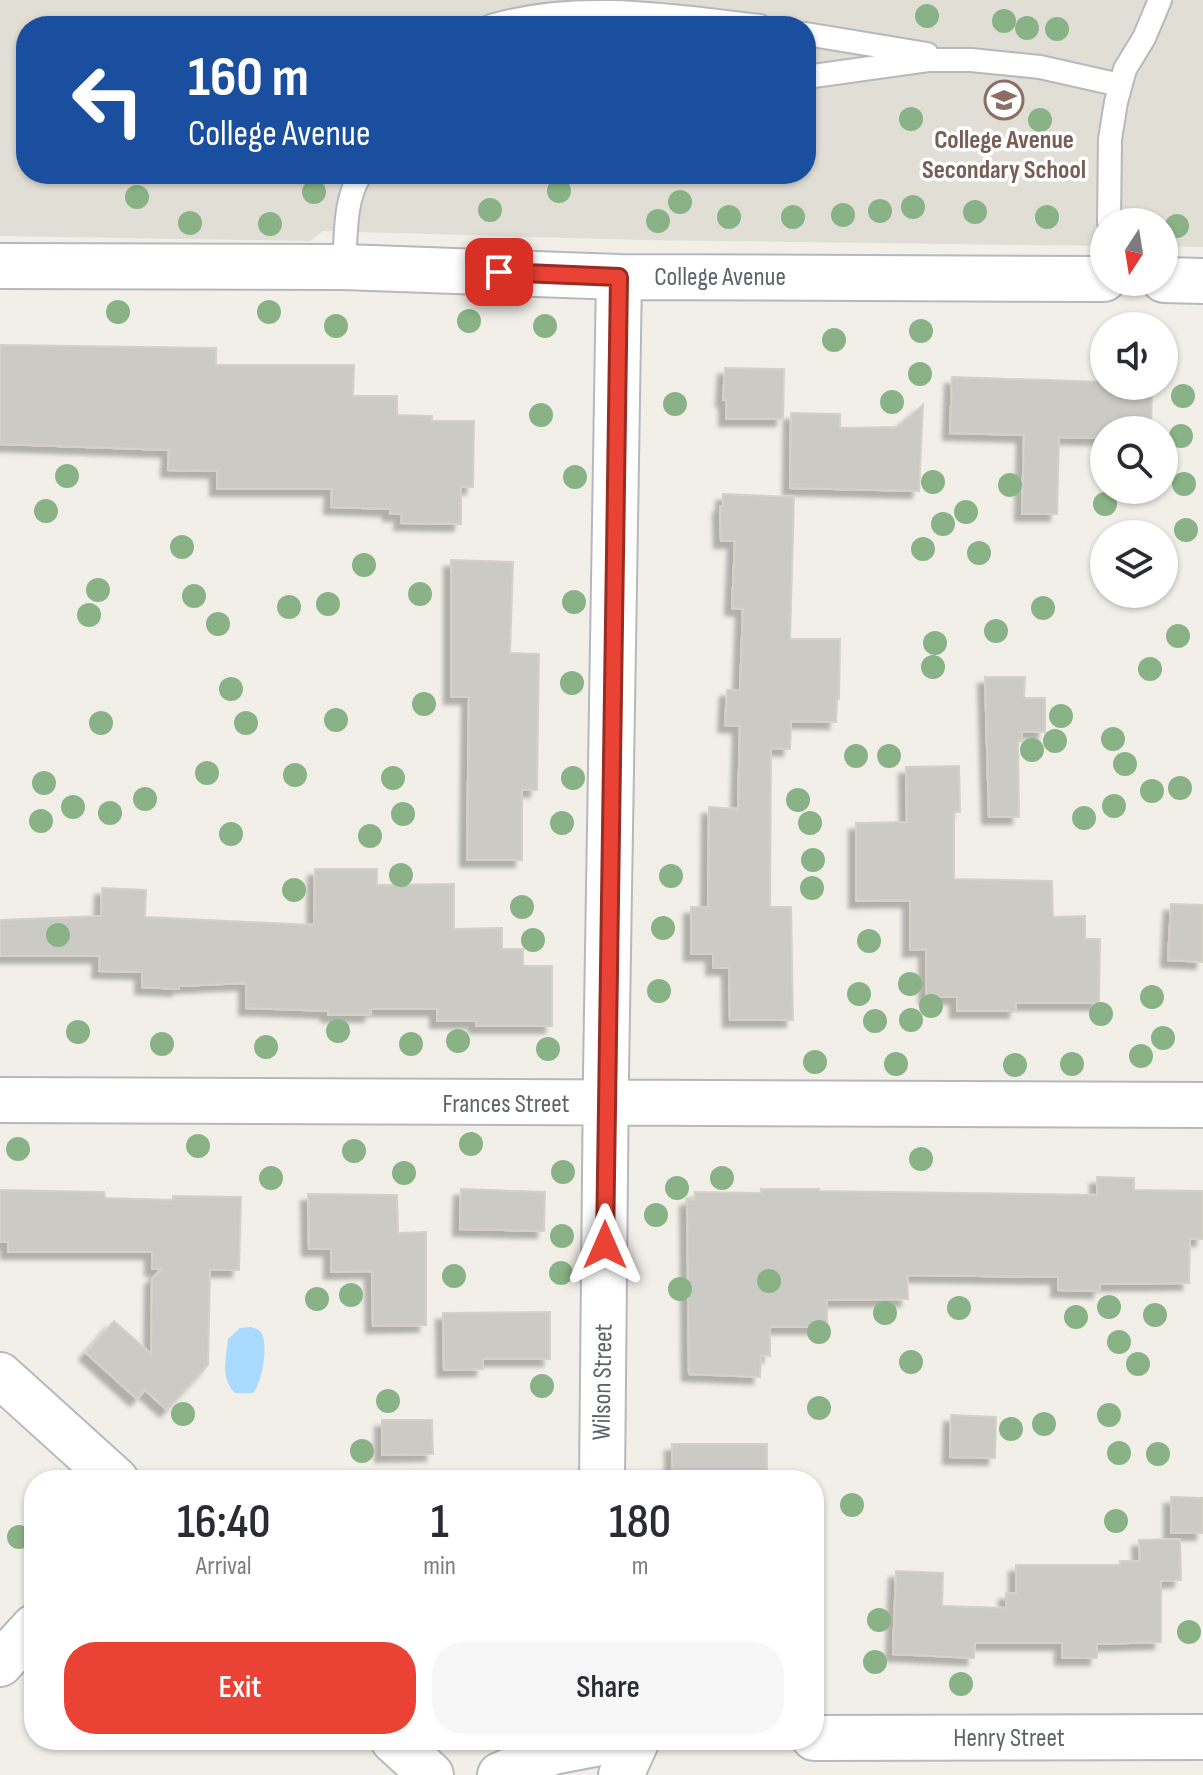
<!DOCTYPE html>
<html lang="en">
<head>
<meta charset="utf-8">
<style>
  body { margin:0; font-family:"Sofia Sans Condensed",sans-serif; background:#f7f7f7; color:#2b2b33; height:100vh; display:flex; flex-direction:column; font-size:30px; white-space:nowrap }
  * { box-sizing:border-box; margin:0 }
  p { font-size:26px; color:#7c7c81 }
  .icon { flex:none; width:44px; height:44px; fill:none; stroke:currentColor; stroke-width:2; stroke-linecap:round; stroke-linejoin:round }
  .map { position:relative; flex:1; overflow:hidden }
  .side { position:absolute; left:24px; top:1470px; width:800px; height:280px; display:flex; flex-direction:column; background:#fff; border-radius:32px; box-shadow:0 2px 6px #0004 }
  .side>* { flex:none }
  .hud { position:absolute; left:16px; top:16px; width:800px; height:168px; border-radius:32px; box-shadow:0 2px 6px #0004; background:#1a4fa0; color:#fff; overflow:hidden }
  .needle { width:52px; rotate:192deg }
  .fabs { position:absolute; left:1090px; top:208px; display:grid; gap:16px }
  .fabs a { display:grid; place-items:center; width:88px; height:88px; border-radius:50%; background:#fff; box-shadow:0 2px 6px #0004; font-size:40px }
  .pin { position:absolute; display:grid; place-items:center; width:68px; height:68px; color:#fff; margin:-34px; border-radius:16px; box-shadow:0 4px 12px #0006 }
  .me { position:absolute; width:88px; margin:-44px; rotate:0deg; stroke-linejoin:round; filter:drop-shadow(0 0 6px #0008) }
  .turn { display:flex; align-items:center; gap:28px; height:168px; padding:0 40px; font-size:36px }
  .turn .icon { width:104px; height:104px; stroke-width:2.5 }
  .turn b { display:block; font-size:56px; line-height:68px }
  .eta { display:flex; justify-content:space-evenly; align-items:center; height:136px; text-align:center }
  .eta b { font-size:48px; font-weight:600; line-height:56px }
  .cta { display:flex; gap:16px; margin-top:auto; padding:16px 40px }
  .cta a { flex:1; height:92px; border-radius:32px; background:#ea4335; color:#fff; font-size:32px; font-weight:600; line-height:92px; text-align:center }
  .cta a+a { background:#f7f7f7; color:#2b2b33 }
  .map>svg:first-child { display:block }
  .education { fill:#e1ded6; fill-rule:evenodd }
  .water { fill:#aadaff }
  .building { fill:#cccac5; stroke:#d6d1c6; stroke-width:2; filter:url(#shadow) }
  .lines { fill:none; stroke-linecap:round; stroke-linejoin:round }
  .service-casing { stroke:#b5b8bc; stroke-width:26 }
  .minor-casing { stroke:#b5b8bc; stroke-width:48 }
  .secondary-casing { stroke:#b6babf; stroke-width:48 }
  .service { stroke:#fff; stroke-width:22 }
  .minor { stroke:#fff; stroke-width:44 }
  .secondary { stroke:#fff; stroke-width:44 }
  .tree { fill:#89b387 }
  .route-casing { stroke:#982c22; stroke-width:20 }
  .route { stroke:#ea4335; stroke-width:14 }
  .labels { text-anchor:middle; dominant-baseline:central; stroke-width:7; stroke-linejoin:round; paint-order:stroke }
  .education-label { font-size:26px; font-weight:bold; fill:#785e54; stroke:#fff }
  .street-label { font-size:26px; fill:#5f6368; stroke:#fff }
</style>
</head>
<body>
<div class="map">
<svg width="1203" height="1775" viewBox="0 0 1203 1775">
  <defs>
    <filter id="shadow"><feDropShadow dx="-7" dy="7" stdDeviation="2" flood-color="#0004"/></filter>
  </defs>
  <rect width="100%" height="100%" fill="#f1efe8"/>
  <path class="education" d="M0,0H1203V247L1164,246V222H1104V246L640,240L323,231L310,241L0,236ZM26,26H806V174H26Z"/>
  <path class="water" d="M251,1327C256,1329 259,1329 262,1334C268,1346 262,1384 253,1393H235C220,1378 226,1359 228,1339L240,1328Z"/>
  <path class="building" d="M0,345L216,348V365H354L353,396H397V415L432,416V421H474L473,487H461V524L401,523L402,514H390V509L331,507L332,489H217V471L168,470L169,450L0,444Z
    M725,368L784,369L783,419H726V400H723Z
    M952,377L1104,382V386H1152L1151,430H1104V438L1059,437L1057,514H1022L1024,435L950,433Z
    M923,405L919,491L790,488L791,413L840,414V428L897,427Z
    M723,494L794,497L790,639H840L839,699H837L836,722L791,721L790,749L771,748L770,907H791L793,1020H730L729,968H713V954H691V907H708L709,807L738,809L740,726L725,725L727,690H740L743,609L732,608L735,541H721L720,506H723Z
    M451,560L513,562L510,653L539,654L537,790H522V860H467L469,697H451Z
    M985,677H1025L1024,698H1045V732L1022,731V741H1018L1019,817H989Z
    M959,766L960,812H954V879L1052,881L1053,917L1085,916V939H1100L1099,1003H1016V1011H957V997H926V949L910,950V900L856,901V823L907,822L906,767Z
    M315,869H377V885L454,884V929L502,928V949H523V966H552V1026H476V1021H437V1009H371V1015H328V1011L246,1008V983L179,986V989L142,987V972L99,971L100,956H0V920L101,916L102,888L146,890L145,917L314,925Z
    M1171,904L1203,905V962L1168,960Z
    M1097,1177L1134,1178V1190L1203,1191V1239H1190L1189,1283L1100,1284V1291L1058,1290V1277L907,1275L908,1299L827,1300V1327H770V1356L761,1355L760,1377L689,1374L687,1199L694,1200L695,1192L761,1193V1189H819V1191L1097,1195Z
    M461,1189L545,1192L544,1231L460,1229Z
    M0,1190L104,1192L105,1198L173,1200V1196L241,1197L239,1270H210L208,1365L167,1410L145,1390L137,1399L86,1353L114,1321L151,1354L152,1279L161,1269H152V1252H8V1242H0Z
    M308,1194L397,1195L398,1233L426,1232V1325L373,1326L372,1271L331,1272V1249H309Z
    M550,1312V1359H483V1369L444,1370L443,1313Z
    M951,1415L996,1417L995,1458L950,1457Z
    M382,1420H432L433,1454L382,1455Z
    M672,1444H767V1480H672Z
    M1171,1497L1203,1498V1533H1171Z
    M1180,1539L1181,1580L1161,1581V1642L1097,1644V1658H1062V1643H975L974,1658L893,1654L896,1571L943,1573L942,1606L1006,1608V1593H1016V1565H1120V1561H1140L1139,1540Z"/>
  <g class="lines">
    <g class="service-casing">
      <path id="service" d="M491,26C578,0 673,16 760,26
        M806,34L927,54
        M806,77L928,60H971L1040,67L1120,85
        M1109,222L1110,139L1116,102L1125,69L1144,38L1160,0
        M344,267C346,238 344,198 361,174"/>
    </g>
    <g class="minor-casing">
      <path id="minor" d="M0,266L344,267L619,277L1104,279
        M1164,280L1203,281
        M0,1100L1203,1105
        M602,1480L606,1074L619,277
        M0,1664L34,1627
        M621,1775L637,1740"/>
    </g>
    <g class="secondary-casing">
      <path id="secondary" d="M0,1375L116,1480
        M814,1738L1203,1737
        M393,1740L431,1775
        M500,1775L553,1752L616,1740"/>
    </g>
    <use href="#service" class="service"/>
    <use href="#minor" class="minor"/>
    <use href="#secondary" class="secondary"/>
  </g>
  <g class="tree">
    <circle cx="927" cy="16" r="12"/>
    <circle cx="1004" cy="21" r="12"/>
    <circle cx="1027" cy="28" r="12"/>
    <circle cx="1057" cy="29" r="12"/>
    <circle cx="911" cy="119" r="12"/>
    <circle cx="1040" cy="120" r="12"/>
    <circle cx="559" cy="191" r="12"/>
    <circle cx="314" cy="192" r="12"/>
    <circle cx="137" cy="197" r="12"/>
    <circle cx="680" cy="202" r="12"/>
    <circle cx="913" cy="207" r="12"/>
    <circle cx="490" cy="210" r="12"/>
    <circle cx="880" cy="211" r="12"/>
    <circle cx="975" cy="212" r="12"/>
    <circle cx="843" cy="215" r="12"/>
    <circle cx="729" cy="217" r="12"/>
    <circle cx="793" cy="217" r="12"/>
    <circle cx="1047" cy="217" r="12"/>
    <circle cx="658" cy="221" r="12"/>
    <circle cx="190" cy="223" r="12"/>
    <circle cx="270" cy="224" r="12"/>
    <circle cx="1177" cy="226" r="12"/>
    <circle cx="118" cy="312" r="12"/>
    <circle cx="269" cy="312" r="12"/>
    <circle cx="469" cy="321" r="12"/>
    <circle cx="336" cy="326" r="12"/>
    <circle cx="545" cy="326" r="12"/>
    <circle cx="921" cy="331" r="12"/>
    <circle cx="834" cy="340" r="12"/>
    <circle cx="920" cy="374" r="12"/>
    <circle cx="1183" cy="396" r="12"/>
    <circle cx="892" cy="402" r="12"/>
    <circle cx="675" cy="404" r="12"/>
    <circle cx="541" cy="415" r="12"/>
    <circle cx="1181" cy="436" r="12"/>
    <circle cx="67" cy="476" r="12"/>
    <circle cx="575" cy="477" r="12"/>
    <circle cx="933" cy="482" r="12"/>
    <circle cx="1184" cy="484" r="12"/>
    <circle cx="1010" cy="485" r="12"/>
    <circle cx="1105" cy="504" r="12"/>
    <circle cx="46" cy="511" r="12"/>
    <circle cx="966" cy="512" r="12"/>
    <circle cx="943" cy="524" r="12"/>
    <circle cx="1186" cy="530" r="12"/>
    <circle cx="182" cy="547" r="12"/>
    <circle cx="923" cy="549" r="12"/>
    <circle cx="979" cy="553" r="12"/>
    <circle cx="364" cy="565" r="12"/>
    <circle cx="98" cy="590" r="12"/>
    <circle cx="420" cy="594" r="12"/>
    <circle cx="194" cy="596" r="12"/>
    <circle cx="574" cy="602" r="12"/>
    <circle cx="328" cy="604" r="12"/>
    <circle cx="289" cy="607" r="12"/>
    <circle cx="1043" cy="608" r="12"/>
    <circle cx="89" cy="615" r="12"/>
    <circle cx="218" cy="624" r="12"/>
    <circle cx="996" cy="631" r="12"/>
    <circle cx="1178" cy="636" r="12"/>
    <circle cx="935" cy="643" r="12"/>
    <circle cx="933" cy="667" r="12"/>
    <circle cx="1150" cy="669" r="12"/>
    <circle cx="572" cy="683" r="12"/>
    <circle cx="231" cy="689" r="12"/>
    <circle cx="424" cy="704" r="12"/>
    <circle cx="1061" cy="716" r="12"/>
    <circle cx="336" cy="720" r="12"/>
    <circle cx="101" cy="723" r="12"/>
    <circle cx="246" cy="723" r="12"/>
    <circle cx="1113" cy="739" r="12"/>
    <circle cx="1055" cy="741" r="12"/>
    <circle cx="1032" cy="750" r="12"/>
    <circle cx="856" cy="756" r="12"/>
    <circle cx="889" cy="756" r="12"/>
    <circle cx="1125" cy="764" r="12"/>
    <circle cx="207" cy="773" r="12"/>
    <circle cx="295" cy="775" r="12"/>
    <circle cx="393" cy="778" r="12"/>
    <circle cx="573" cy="778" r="12"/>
    <circle cx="44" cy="783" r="12"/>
    <circle cx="1180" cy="788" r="12"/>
    <circle cx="1152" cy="791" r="12"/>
    <circle cx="145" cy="799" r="12"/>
    <circle cx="798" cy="800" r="12"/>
    <circle cx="1114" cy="806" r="12"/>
    <circle cx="73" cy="807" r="12"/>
    <circle cx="110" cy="813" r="12"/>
    <circle cx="403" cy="814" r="12"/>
    <circle cx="1084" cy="818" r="12"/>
    <circle cx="41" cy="821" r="12"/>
    <circle cx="562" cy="823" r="12"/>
    <circle cx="810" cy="823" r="12"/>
    <circle cx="231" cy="834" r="12"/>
    <circle cx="370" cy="836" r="12"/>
    <circle cx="813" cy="860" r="12"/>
    <circle cx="401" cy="875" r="12"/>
    <circle cx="671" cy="876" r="12"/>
    <circle cx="812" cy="888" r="12"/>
    <circle cx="294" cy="890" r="12"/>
    <circle cx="522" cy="907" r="12"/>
    <circle cx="663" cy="928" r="12"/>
    <circle cx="58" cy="935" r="12"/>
    <circle cx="533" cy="940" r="12"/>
    <circle cx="869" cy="941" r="12"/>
    <circle cx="910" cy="984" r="12"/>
    <circle cx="659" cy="991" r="12"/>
    <circle cx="859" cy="994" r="12"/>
    <circle cx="1152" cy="997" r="12"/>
    <circle cx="931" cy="1006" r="12"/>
    <circle cx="1101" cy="1014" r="12"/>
    <circle cx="911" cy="1020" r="12"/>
    <circle cx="875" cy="1021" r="12"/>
    <circle cx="338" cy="1031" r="12"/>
    <circle cx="78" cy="1032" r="12"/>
    <circle cx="1163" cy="1038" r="12"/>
    <circle cx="458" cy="1041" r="12"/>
    <circle cx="162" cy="1044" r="12"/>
    <circle cx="411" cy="1044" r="12"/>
    <circle cx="266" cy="1047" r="12"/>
    <circle cx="548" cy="1049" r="12"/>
    <circle cx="1141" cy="1056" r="12"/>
    <circle cx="815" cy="1062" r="12"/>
    <circle cx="896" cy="1064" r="12"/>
    <circle cx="1072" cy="1064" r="12"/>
    <circle cx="1015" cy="1065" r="12"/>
    <circle cx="471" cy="1144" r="12"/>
    <circle cx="198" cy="1146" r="12"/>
    <circle cx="18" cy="1149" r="12"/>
    <circle cx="354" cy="1151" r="12"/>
    <circle cx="921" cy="1159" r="12"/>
    <circle cx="563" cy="1172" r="12"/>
    <circle cx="404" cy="1173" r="12"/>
    <circle cx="271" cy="1178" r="12"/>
    <circle cx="722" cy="1178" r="12"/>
    <circle cx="677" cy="1188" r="12"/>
    <circle cx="656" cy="1215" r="12"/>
    <circle cx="562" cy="1236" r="12"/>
    <circle cx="561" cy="1273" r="12"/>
    <circle cx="454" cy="1276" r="12"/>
    <circle cx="769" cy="1281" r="12"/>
    <circle cx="680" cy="1289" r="12"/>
    <circle cx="351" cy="1295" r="12"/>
    <circle cx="317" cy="1299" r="12"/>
    <circle cx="1109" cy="1307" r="12"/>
    <circle cx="959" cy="1308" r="12"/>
    <circle cx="885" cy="1313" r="12"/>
    <circle cx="1155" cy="1315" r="12"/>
    <circle cx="1076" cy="1317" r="12"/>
    <circle cx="819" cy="1332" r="12"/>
    <circle cx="1119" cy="1342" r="12"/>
    <circle cx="911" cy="1362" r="12"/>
    <circle cx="1138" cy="1364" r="12"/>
    <circle cx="542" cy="1386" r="12"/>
    <circle cx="388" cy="1401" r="12"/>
    <circle cx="819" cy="1408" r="12"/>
    <circle cx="183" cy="1414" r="12"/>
    <circle cx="1109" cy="1415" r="12"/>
    <circle cx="1044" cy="1424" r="12"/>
    <circle cx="1011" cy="1429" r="12"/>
    <circle cx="362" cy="1451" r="12"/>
    <circle cx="1119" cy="1453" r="12"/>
    <circle cx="1158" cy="1454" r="12"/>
    <circle cx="852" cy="1505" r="12"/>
    <circle cx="1116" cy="1521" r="12"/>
    <circle cx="19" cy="1537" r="12"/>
    <circle cx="879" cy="1620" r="12"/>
    <circle cx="1189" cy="1632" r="12"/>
    <circle cx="875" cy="1662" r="12"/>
    <circle cx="961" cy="1684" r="12"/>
  </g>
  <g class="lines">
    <g class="route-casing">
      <path id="route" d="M499,272L619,277L605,1245"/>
    </g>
    <use href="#route" class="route"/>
  </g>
  <defs>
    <g id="school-ring" transform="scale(2)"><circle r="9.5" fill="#fff" stroke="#8d6e63" stroke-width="1.5"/><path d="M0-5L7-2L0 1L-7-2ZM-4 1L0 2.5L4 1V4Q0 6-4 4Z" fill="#8d6e63"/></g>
  </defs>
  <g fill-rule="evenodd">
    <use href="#school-ring" x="1004" y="100"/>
  </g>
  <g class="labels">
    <g class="education-label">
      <text x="1004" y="140">College Avenue<tspan x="1004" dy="30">Secondary School</tspan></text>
    </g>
    <g class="street-label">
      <text x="720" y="277">College Avenue</text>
      <text x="506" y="1104">Frances Street</text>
      <text transform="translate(603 1382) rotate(-89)">Wilson Street</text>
      <text x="1009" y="1738">Henry Street</text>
    </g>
  </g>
</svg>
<div class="fabs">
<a><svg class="needle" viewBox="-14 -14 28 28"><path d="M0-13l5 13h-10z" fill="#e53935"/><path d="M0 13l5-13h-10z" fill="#7c7c81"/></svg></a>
<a><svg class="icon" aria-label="sound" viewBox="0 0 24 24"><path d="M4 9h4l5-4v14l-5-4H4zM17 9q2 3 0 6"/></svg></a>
<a><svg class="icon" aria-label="search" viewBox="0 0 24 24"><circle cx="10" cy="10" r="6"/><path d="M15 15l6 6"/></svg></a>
<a><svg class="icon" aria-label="layers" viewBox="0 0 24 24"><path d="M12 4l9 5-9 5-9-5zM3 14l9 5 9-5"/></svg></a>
</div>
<div class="pin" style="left:499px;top:272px;background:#d93025"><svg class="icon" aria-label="arrive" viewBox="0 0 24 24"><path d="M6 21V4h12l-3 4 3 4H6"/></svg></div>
<svg class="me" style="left:605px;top:1245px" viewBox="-20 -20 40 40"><path d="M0-17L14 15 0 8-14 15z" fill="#ea4335" stroke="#fff" stroke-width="4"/></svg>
<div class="hud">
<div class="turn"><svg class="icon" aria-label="left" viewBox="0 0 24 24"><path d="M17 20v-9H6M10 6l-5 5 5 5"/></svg><div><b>160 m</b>College Avenue</div></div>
</div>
<section class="side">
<div class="eta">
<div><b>16:40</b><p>Arrival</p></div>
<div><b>1</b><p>min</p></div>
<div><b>180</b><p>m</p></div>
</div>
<div class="cta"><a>Exit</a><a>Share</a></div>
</section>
</div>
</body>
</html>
